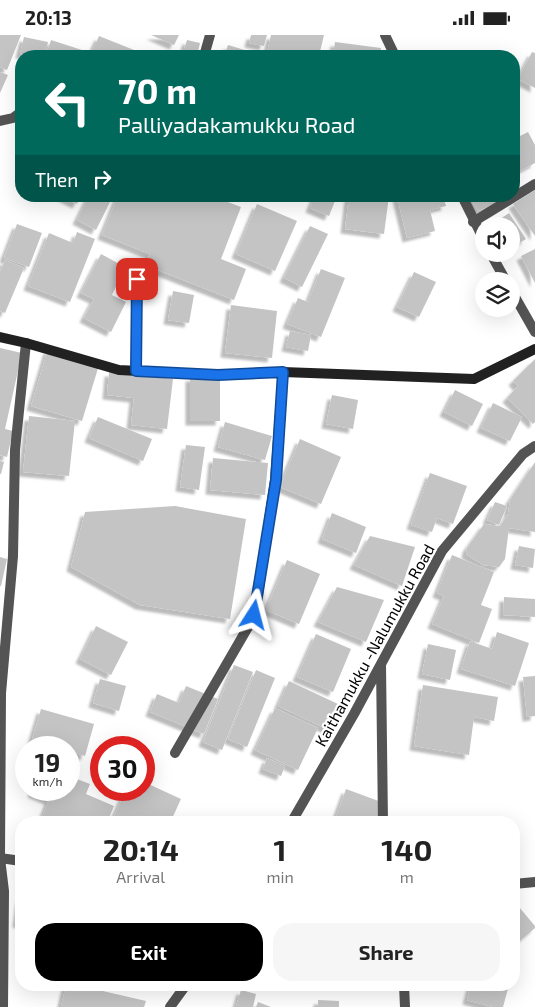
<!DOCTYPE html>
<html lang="en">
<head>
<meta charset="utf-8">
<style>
  body { margin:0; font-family:"Exo 2",sans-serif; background:#f6f6f6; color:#222; height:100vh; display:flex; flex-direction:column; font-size:19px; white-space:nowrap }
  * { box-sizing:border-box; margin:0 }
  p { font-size:16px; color:#767676 }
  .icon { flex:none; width:28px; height:28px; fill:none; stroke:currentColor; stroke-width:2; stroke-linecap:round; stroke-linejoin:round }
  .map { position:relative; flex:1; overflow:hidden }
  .sheet { position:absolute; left:15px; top:781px; width:505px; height:175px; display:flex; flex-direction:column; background:#fff; border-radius:20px; box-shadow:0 5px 20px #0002 }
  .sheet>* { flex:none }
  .top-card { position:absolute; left:15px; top:15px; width:505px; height:152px; border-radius:20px; box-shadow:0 5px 20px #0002; background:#00695c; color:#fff; overflow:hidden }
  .buttons { position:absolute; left:475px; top:182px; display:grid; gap:10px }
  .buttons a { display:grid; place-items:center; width:45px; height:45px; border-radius:50%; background:#fff; box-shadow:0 5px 20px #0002; font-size:25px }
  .speed { position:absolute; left:15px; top:701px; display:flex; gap:10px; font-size:25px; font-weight:700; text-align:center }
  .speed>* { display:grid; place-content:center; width:65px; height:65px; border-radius:50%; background:#fff; box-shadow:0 5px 20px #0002; line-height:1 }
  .speed small { font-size:12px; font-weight:400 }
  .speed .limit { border:8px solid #d22; background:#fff; color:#111 }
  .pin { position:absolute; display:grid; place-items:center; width:42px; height:42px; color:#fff; margin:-21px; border-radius:10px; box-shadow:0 2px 8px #0006 }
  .me { position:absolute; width:55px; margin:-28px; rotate:9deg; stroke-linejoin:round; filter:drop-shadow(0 0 4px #0008) }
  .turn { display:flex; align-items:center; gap:18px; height:105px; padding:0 20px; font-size:22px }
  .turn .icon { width:65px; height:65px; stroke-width:2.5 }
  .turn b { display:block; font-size:35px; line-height:42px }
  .then { display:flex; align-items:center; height:48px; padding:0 20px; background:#0003; gap:10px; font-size:19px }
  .eta { display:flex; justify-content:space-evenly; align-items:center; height:85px; text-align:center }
  .eta b { font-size:30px; font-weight:700; line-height:35px }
  .cta { display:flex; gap:10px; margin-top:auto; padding:10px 20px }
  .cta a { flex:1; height:58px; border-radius:20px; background:#000; color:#fff; font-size:20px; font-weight:700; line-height:58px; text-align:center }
  .cta a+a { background:#f6f6f6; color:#222 }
  .status { display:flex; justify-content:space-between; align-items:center; height:35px; padding:0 25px; background:#fff; direction:ltr }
  .status svg { height:14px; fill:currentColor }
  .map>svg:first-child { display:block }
  .building { fill:#c4c4c4; filter:url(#shadow) }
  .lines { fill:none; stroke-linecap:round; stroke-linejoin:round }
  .lane { stroke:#545454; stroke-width:10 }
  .street { stroke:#545454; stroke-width:10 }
  .secondary { stroke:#212121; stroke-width:10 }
  .route-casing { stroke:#114b97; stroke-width:12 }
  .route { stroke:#1a73e8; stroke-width:9 }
  .labels { text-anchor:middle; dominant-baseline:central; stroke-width:4.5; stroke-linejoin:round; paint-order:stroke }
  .street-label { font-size:16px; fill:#000; stroke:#fff }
</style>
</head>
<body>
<div class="status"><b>20:13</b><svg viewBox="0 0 49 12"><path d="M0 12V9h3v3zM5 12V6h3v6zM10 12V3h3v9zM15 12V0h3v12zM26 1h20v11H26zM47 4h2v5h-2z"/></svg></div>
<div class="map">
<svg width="535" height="972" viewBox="0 0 535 972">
  <defs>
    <filter id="shadow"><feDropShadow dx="-4.5" dy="4.5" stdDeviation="1" flood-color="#0004"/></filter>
  </defs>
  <rect width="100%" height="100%" fill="#fff"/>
  <path class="building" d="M0,0H21L7,35L0,32Z
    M151,0H179L174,10Z
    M251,0H267L264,11L249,8Z
    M271,0H324L319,21H282L267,18Z
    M99,1L149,21H90Z
    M24,2L48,7L45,21L20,19Z
    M51,5L82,15L80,21H46Z
    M187,5L200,8L197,21H182Z
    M335,7L381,13L380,21H333Z
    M228,10L258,19L257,21H224Z
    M532,17L535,18V53L518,44Z
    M0,37L8,40L0,58Z
    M528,97L535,110V128L514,139V104Z
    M535,155V201L513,169Z
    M61,161H81L77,169Z
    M89,161H113L96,195L77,185Z
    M118,161H212L241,172L221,224L246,234L234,265L145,230L150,219L102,200Z
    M315,161H337L329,181L310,173Z
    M349,161H389L384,199L345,194Z
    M397,161H443L446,171L430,175L435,196L407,203Z
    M470,161H501L503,165L478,176Z
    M257,169L297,186L275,236L236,219Z
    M509,178L526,204L511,213V191H490Z
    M17,189L42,198L29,232L4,223Z
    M310,191L328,199L302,252L284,243Z
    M77,197L95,204L70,267L28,251L49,198L73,208Z
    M535,214V248L521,221Z
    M101,219L125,232L112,260L126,267L111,297L84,283L94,264L81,258Z
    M5,225L24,233L5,278L0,276V237Z
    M321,234L345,243L321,302L287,289L298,263L308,267Z
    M414,237L436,247L419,282L397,272Z
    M173,256L194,260L189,288L168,285Z
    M231,270L277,276L272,323L225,318Z
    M290,296L311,300L308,316L286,312Z
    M0,313L22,318L5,394L13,396L7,422L0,420Z
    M48,314L99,330L82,386L31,371Z
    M535,324V387L533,389L507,363L518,351L513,346Z
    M109,337L173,344L167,394L131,390L134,363L107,360Z
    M190,342H220V386H190Z
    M455,355L483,369L472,391L444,377Z
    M332,360L358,365L353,394L326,389Z
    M493,368L522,382L510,406L481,393Z
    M29,381L75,386L69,441L23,437Z
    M98,382L152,404L143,426L89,403Z
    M225,387L272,401L265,425L218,412Z
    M300,404L341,422L321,469L280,452Z
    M186,410L205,412L199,455L180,452Z
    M213,423L268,428L265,460L210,455Z
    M0,426L4,427L1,439H0Z
    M535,427V497L509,493L505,524L499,532L483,530L466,519L467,513L484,489L500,491L508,479L510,465Z
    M430,438L467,451L453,489L437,483L432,497L411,490Z
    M495,467L507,471L499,490L487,485Z
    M175,471L246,484L230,584L140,570L71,532L85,477Z
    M332,478L366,492L356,518L322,504Z
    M370,501L415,512L402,551L354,530Z
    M519,511L535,514L533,533L515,530Z
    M452,520L494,537L481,570L492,574L479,608L432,589L444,561L437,558Z
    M0,522L7,524L1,551H0Z
    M287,525L320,539L299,589L266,575Z
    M337,552L384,565L366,607L318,587Z
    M504,562L535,564V582L503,580Z
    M96,591L128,607L111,640L80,624Z
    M497,597L529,608L515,651L461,634L470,606L492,614Z
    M316,599L351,614L333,657L297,642Z
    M428,609L456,615L450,645L422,639Z
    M234,630L253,637L222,715L203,707Z
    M256,635L275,643L247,712L228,704Z
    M535,641V681L527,682L523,642Z
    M100,644L126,651L119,676L93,668Z
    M289,646L338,669L327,694L278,671Z
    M423,650L498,662L494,686L474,682L469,720L414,711Z
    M186,651L218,664L204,699L150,677L157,659L179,668Z
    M275,673L318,693L298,735L255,715Z
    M41,674L94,689L85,721L69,716V712H57L32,705Z
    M267,723L285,731L281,741L263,734Z
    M69,741L90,749L86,759L114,771L107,788H40L49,765L32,758L33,755H69Z
    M144,747L181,764L170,788H111L126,755H144Z
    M346,754L384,768L377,788H334Z
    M514,814H519L520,829H514Z
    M20,864H21V889L17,888Z
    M514,866L535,891V893L514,911Z
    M66,950H77L146,966L144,972H61Z
    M471,950H509L503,972H493L467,965Z
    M241,955L256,959L253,972H236Z
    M318,965L339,966V972H318Z
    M258,967L271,972H256Z"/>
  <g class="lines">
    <path class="lane" d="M473,187L535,149"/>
    <path class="street" d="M385,0L395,21
      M204,21L210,0
      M0,86L13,83L21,77
      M462,161L484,205
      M491,219L506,246
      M511,255L535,297
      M136,336L137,244
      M381,630L383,788
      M175,718L255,580L275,445L283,337
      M291,788L354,679L442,516L523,419L535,411
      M0,823L21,826
      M514,849L535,847
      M404,950L405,972
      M3,972L4,856L0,823L1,658L13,521L15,415L26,308
      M170,972L186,950"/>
    <path class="secondary" d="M0,302L26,308L119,335L218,340L283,337L474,344L535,314"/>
  </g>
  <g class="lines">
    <g class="route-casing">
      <path id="route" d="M137,244L136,336L218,340L283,337L276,445L254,580"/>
    </g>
    <use href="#route" class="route"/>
  </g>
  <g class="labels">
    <g class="street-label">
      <text transform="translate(374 610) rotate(-61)">Kaithamukku -Nalumukku Road</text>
    </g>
  </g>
</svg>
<div class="buttons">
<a><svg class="icon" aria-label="sound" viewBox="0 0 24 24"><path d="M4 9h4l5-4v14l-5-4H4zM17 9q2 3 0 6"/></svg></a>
<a><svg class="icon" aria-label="layers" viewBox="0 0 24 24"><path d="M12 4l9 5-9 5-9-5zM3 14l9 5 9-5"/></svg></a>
</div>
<div class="speed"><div>19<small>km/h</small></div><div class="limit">30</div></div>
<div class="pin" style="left:137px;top:244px;background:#d93025"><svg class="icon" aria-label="arrive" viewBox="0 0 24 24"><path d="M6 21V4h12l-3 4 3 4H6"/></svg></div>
<svg class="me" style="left:254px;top:580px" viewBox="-20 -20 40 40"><path d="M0-17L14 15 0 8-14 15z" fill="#1a73e8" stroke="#fff" stroke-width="4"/></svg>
<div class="top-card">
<div class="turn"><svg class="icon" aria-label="left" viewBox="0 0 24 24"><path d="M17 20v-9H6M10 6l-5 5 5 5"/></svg><div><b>70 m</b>Palliyadakamukku Road</div></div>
<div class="then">Then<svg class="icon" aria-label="right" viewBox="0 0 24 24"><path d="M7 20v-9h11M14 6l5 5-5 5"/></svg></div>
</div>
<section class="sheet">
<div class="eta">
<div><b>20:14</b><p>Arrival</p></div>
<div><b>1</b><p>min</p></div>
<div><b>140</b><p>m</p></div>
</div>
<div class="cta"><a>Exit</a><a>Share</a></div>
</section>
</div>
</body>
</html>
